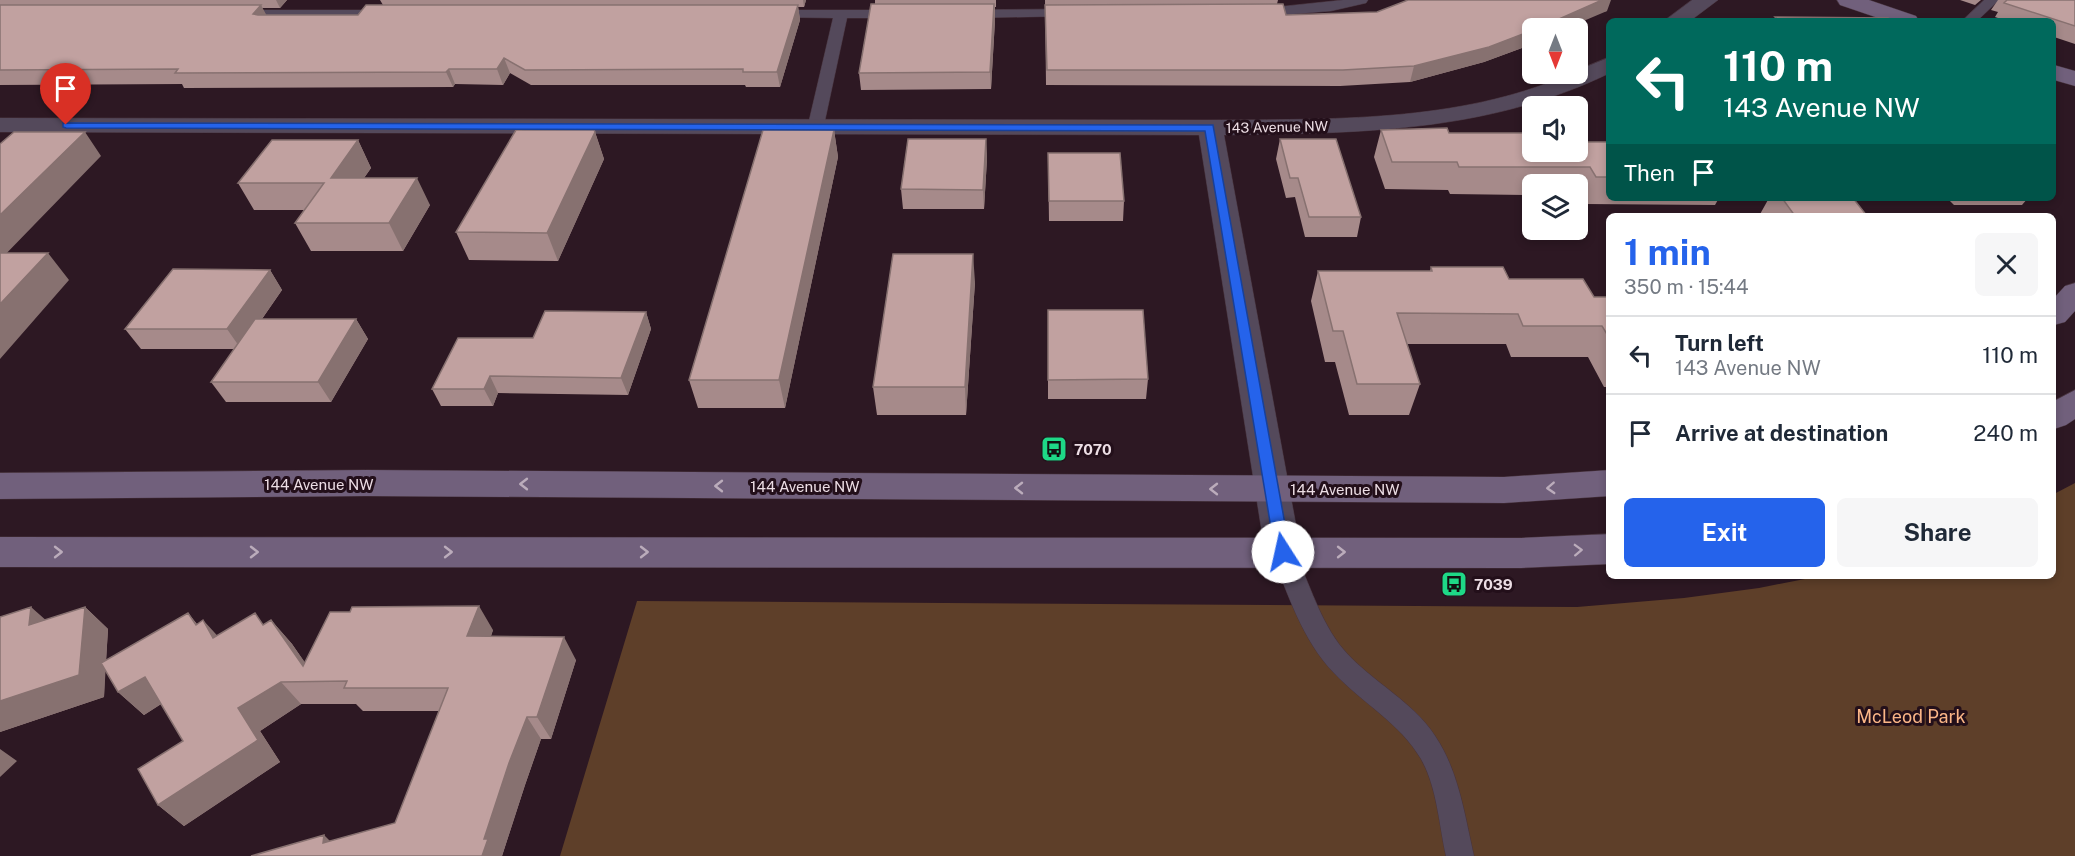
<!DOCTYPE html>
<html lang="en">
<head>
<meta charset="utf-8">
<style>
  body { margin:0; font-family:"Public Sans",sans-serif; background:#f6f6f7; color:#1f2937; height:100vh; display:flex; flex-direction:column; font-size:22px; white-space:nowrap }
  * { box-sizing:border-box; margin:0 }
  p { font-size:20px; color:#747a83 }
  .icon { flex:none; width:33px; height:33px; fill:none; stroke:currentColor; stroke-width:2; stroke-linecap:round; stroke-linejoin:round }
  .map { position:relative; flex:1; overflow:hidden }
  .drawer { position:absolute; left:1606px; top:213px; width:450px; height:366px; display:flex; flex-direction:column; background:#fff; border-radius:9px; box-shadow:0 3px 9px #0003 }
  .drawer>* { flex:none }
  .top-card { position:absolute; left:1606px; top:18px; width:450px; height:183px; border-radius:9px; box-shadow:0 3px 9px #0003; background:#00695c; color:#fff; overflow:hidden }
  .needle { width:39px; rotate:180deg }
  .fabs { position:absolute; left:1522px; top:18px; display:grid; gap:12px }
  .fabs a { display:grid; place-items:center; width:66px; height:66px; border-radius:9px; background:#fff; box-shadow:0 3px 9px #0003; font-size:30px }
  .pin { position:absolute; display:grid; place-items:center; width:51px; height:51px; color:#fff; margin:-62px -26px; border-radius:50% 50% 50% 0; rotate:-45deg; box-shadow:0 0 6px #0007 }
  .pin .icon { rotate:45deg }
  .me { position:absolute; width:66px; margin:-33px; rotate:350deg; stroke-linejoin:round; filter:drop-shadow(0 0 4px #0008) }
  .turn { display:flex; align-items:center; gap:21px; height:126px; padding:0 18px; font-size:27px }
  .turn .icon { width:78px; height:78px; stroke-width:2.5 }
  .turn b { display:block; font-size:42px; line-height:51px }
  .then { display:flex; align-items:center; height:57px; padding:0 18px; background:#0003; gap:12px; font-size:22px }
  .round { display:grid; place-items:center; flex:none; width:63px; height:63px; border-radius:9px; background:#f6f6f7 }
  .summary { display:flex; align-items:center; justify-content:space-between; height:102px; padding:0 18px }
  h1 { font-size:36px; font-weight:700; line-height:45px; color:#2563eb }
  .action { display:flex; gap:12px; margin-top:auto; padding:12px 18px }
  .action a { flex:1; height:69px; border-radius:9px; background:#2563eb; color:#fff; font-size:24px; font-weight:700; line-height:69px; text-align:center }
  .action a+a { background:#f6f6f7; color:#1f2937 }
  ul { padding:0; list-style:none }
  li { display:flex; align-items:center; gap:18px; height:78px; padding:0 18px; border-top:2px solid #e0e1e3 }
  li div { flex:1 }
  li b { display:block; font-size:22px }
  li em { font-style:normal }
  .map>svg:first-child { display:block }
  .green { fill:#5e3f29 }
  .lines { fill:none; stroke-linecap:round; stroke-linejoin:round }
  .lane-casing { stroke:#48343e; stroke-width:1 }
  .street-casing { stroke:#48343e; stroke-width:1 }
  .secondary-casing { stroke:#48343e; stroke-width:1 }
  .lane { fill:#54495b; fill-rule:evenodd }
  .street { fill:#54495b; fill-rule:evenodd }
  .secondary { fill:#71607c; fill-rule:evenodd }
  .wall { fill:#a68a8a }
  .shaded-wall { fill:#877170 }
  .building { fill:#c1a1a0; stroke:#877170; stroke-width:1.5 }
  .oneway { stroke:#bbacbb }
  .route { fill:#2563eb; stroke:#184099; stroke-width:1.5 }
  .labels { text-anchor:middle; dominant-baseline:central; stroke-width:6; stroke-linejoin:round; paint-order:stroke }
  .far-street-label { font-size:14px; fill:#eddee5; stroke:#230f1a }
  .poi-label { font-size:15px; font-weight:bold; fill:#eddee5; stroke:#230f1a; text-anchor:start }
  .street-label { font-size:15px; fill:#eddee5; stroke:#230f1a }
  .near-park-label { font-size:18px; fill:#fbb687; stroke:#230f1a }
</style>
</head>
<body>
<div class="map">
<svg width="2075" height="856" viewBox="0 0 2075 856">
  <rect width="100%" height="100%" fill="#2d1823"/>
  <path class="green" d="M2075,483V856H560L637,601L1577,607L1684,598L1759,588L1820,576H2054V494Z"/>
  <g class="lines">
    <g class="lane-casing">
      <path id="lane" d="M1343,0H1368L1366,3L1331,11L1258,17L1251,13L1258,9Z
        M1984,0H1999L1977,21H1962Z
        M1074,9L1079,10V16L967,18L960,14L967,10Z
        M238,10H387L394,14L387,18L233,17L231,14Z
        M772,10H897L904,14L897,18H847L824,125L816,130L808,125L833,18L767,17V11Z
        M1283,543L1291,545C1308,578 1317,614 1339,644C1360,671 1390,688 1414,711C1456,750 1462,803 1474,856H1446C1439,825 1437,787 1421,759C1400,723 1362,703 1334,673C1302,640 1288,594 1271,552L1275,545Z"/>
    </g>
    <g class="street-casing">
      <path id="street" d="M1692,0H1718L1690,21H1664Z
        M1610,57V73C1486,133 1358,133 1224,135L1301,552L1296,562L1283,567L1270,562L1265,552L1199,135L0,132V118L1210,120C1330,119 1458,123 1570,74H1578V70Z"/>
    </g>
    <g class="secondary-casing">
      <path id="secondary" d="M1837,0H1869L1916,16L1919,21H1887L1840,5Z
        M2054,65L2075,71V86L2054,80Z
        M2075,283V311L2065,322L2054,325V298L2065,286Z
        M2075,390V419L2066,425L2054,429V401Z
        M366,470L1504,477L1610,470V496L1504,503L366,496L0,499V473Z
        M1610,534V564L1521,568L0,567V537L1521,538Z"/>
    </g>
    <use href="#lane" class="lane"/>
    <use href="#street" class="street"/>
    <use href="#secondary" class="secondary"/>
  </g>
  <path class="wall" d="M0,0H287L280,8H262L266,15H358L383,5L380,0H806L804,7H798L800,20L780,87H746L745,85H531L510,73L503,85L455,84L453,87L184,88L182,84L0,85Z
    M875,0H996V7H995V20L991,89L861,90L859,73L875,4Z
    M1045,0H1278L1277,4L1286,15L1607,11L1533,28V44L1484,62L1410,82L1340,86L1046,85Z
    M1960,0H1981L1975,5Z
    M1998,0H2075V44L2054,37V21H2007L1995,17L1998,12L1991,10Z
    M834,130L838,157L785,408H698L689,380Z
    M1381,130L1580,142H1610V198H1719L1715,205L1584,204L1579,195H1578V184H1533V195L1450,194L1448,190L1385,189L1374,157Z
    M595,132L604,159L558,261L469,260L456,232Z
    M986,139L987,159L984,209H903L901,189Z
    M1280,139L1361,217L1357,237H1305L1295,197L1286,198L1276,159Z
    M358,140L371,168L364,178L430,205L403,251H311L295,223L304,210H254L238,183Z
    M1048,153L1124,201L1123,221H1049Z
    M1769,198H1853L1867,216H1759Z
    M1947,198H2028L2022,205H1954Z
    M1431,267L1509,279L1594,297H1610V387H1604L1588,357H1511L1506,344H1407L1420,384L1409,415H1349L1335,362H1325L1311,301L1318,271H1430Z
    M270,270L282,290L262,319H356L368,339L331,402H226L211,382L234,349H141L125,329Z
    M975,282L966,415H877L873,387Z
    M1048,310L1148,379L1146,399H1048Z
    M646,312L651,329L628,395L498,393L493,406H441L432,389Z
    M85,607L108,629L106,660L188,613L197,624L217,636L265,625L271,620L292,644L305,663L493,630L491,636L576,660L551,739H541L525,785L502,856L330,841L395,823L439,711H363L356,704H301L260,731L280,762L184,826L158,805L183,741L161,704L144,715L118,692L105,670L104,697L0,732V617L45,620Z"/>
  <path class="shaded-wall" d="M276,0H287L280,8Z
    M803,0H806L804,7Z
    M1602,0H1611L1607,11L1567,28H1538Z
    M994,4L995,20L991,89L990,72Z
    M261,5L269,20L253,14Z
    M798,5L800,20L780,87L777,72Z
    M1533,30V44L1484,62L1410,82L1414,66Z
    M504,58L510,73L503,85L497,69Z
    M449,69L455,84L453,87L446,72Z
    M834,130L838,157L785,408L779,380Z
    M85,132L101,156L0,260V215Z
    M595,132L604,159L558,261L547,233Z
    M986,139L987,159L984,209L983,190Z
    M358,140L371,168L345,205L331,178Z
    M417,178L430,205L403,251L389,223Z
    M48,253L69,280L0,359V304Z
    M973,254L975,282L966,415L965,387Z
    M270,270L282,290L241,349L227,329Z
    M646,312L651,329L628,395L621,378Z
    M356,319L368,339L331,402L318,382Z
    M490,376L498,393L493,406L484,389Z
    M479,606L493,630L483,659L467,636Z
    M31,607L57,630L29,625Z
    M85,607L108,629L104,697L0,732V701Z
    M203,620L225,644L213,638Z
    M271,620L292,644L318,681L303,666Z
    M564,637L576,660L551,739L537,717Z
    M145,677L169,699L144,715L118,692Z
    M281,682L301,704L260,731L280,762L184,826L158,805L238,708Z
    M527,717L541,739L525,785L502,856H482L484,839L509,763Z
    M0,749L17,761L0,777Z
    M324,835L345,856L323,843Z"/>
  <path class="building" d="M1408,0H1602L1541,27L1533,28V30L1489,47L1414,66L1343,70H1047L1045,5L1283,4L1286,15L1377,12Z
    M2007,0H2075V26L2004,3Z
    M871,4H994L990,72L859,73Z
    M0,5H261L253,14L258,15H358L366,5H798L777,72H743V69L525,70L504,58L497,69H449L446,72L175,73L178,69L0,70Z
    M1775,17L1888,18L1892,21H1777H1779Z
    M1447,128L1449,133H1533V152H1578V137L1580,142H1610V177H1596L1590,167H1459L1457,162H1392L1381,130Z
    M516,130H594L595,132L547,233L456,232Z
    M763,130H834L779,380H689Z
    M14,132H85L0,215V144Z
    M908,139H986L983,190L901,189Z
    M1280,139H1336L1361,217H1309L1298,178H1290Z
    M272,140H358L331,178H417L389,223H295L324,183H238Z
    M1048,153H1120L1124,201H1049Z
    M1782,198H1853L1867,216H1795Z
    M0,253H48L0,304Z
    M893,254H973L965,387H873Z
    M1431,267H1503L1509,279H1583L1594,297H1610V339L1602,326H1523L1518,314L1397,313L1420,384H1357L1343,331H1333L1318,271H1432Z
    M173,269L270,270L227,329H125Z
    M1048,310H1143L1148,379L1048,380Z
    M545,311L646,312L621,378L490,376L484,389H432L458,338H533Z
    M255,319H356L318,382H211Z
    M479,606L467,636L564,637L537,717H527L509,763L484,839H488L482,856H251L324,835L323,843L395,823L448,688H344L347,681L281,682L238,708L258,740L158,805L138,769L183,741L145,677L118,692L101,663L188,613L196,625L203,620L213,638L255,613L263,625L271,620L303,666L330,612H350L352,607Z
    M31,607L29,625L85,607L79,675L0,701V617Z"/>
  <defs><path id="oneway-chevron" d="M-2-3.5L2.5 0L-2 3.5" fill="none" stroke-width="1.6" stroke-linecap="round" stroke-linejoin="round" transform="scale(1.5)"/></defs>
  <g class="oneway">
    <use href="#oneway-chevron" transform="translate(524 484) rotate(-180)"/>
    <use href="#oneway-chevron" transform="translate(719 486) rotate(-180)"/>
    <use href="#oneway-chevron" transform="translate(1019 488) rotate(-180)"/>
    <use href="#oneway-chevron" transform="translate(1551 488) rotate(177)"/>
    <use href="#oneway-chevron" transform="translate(1214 489) rotate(-180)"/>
    <use href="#oneway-chevron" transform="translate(1578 550) rotate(-2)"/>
    <use href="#oneway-chevron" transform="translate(58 552)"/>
    <use href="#oneway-chevron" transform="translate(254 552)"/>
    <use href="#oneway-chevron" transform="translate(448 552)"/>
    <use href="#oneway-chevron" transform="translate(644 552)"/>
    <use href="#oneway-chevron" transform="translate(1341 552)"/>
  </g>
  <path class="route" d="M63,123L1213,125L1290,552L1283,558L1275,552L1205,131L66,128L63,127Z"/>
  <defs>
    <g id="bus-square" transform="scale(1.35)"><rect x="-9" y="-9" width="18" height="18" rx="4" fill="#1ed887" stroke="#230f1a"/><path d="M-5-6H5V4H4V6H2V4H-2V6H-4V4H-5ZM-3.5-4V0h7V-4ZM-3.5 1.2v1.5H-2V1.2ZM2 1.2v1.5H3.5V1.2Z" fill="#111"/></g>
  </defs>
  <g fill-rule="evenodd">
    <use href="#bus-square" x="1054" y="449"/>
    <use href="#bus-square" x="1454" y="584"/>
  </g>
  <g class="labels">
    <g class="far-street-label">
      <text transform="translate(1277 127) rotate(-1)">143 Avenue NW</text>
    </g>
    <g class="poi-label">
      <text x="1074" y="449">7070</text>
      <text x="1474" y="584">7039</text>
    </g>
    <g class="street-label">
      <text x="319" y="484">144 Avenue NW</text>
      <text x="805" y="486">144 Avenue NW</text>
      <text x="1345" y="489">144 Avenue NW</text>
    </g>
    <g class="near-park-label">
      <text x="1911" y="716">McLeod Park</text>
    </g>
  </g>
</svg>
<div class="fabs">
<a><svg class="needle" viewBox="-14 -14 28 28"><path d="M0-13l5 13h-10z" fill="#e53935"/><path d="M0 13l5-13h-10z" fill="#747a83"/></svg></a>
<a><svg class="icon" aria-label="sound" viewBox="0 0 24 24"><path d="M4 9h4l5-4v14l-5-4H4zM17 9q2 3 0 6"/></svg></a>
<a><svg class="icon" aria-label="layers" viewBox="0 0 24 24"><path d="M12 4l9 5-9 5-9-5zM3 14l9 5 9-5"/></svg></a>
</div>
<div class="pin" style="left:66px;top:125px;background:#d93025"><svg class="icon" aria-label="arrive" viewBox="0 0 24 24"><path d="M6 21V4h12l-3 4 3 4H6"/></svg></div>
<svg class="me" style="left:1283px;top:552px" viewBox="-20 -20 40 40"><circle r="19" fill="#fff"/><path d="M0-13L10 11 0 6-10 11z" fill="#2563eb"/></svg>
<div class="top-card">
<div class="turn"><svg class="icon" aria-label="left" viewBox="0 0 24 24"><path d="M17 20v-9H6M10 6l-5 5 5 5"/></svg><div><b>110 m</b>143 Avenue NW</div></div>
<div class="then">Then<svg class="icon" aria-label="arrive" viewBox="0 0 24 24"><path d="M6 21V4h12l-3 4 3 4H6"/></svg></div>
</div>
<section class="drawer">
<div class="summary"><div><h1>1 min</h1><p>350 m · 15:44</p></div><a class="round"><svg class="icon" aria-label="close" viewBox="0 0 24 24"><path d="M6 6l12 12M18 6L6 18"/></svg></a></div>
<ul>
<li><svg class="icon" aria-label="left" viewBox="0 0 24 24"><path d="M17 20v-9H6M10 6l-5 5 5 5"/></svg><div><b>Turn left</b><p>143 Avenue NW</p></div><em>110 m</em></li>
<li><svg class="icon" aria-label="arrive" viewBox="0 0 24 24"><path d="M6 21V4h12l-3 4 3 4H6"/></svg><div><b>Arrive at destination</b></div><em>240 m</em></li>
</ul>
<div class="action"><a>Exit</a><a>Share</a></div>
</section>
</div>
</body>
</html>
